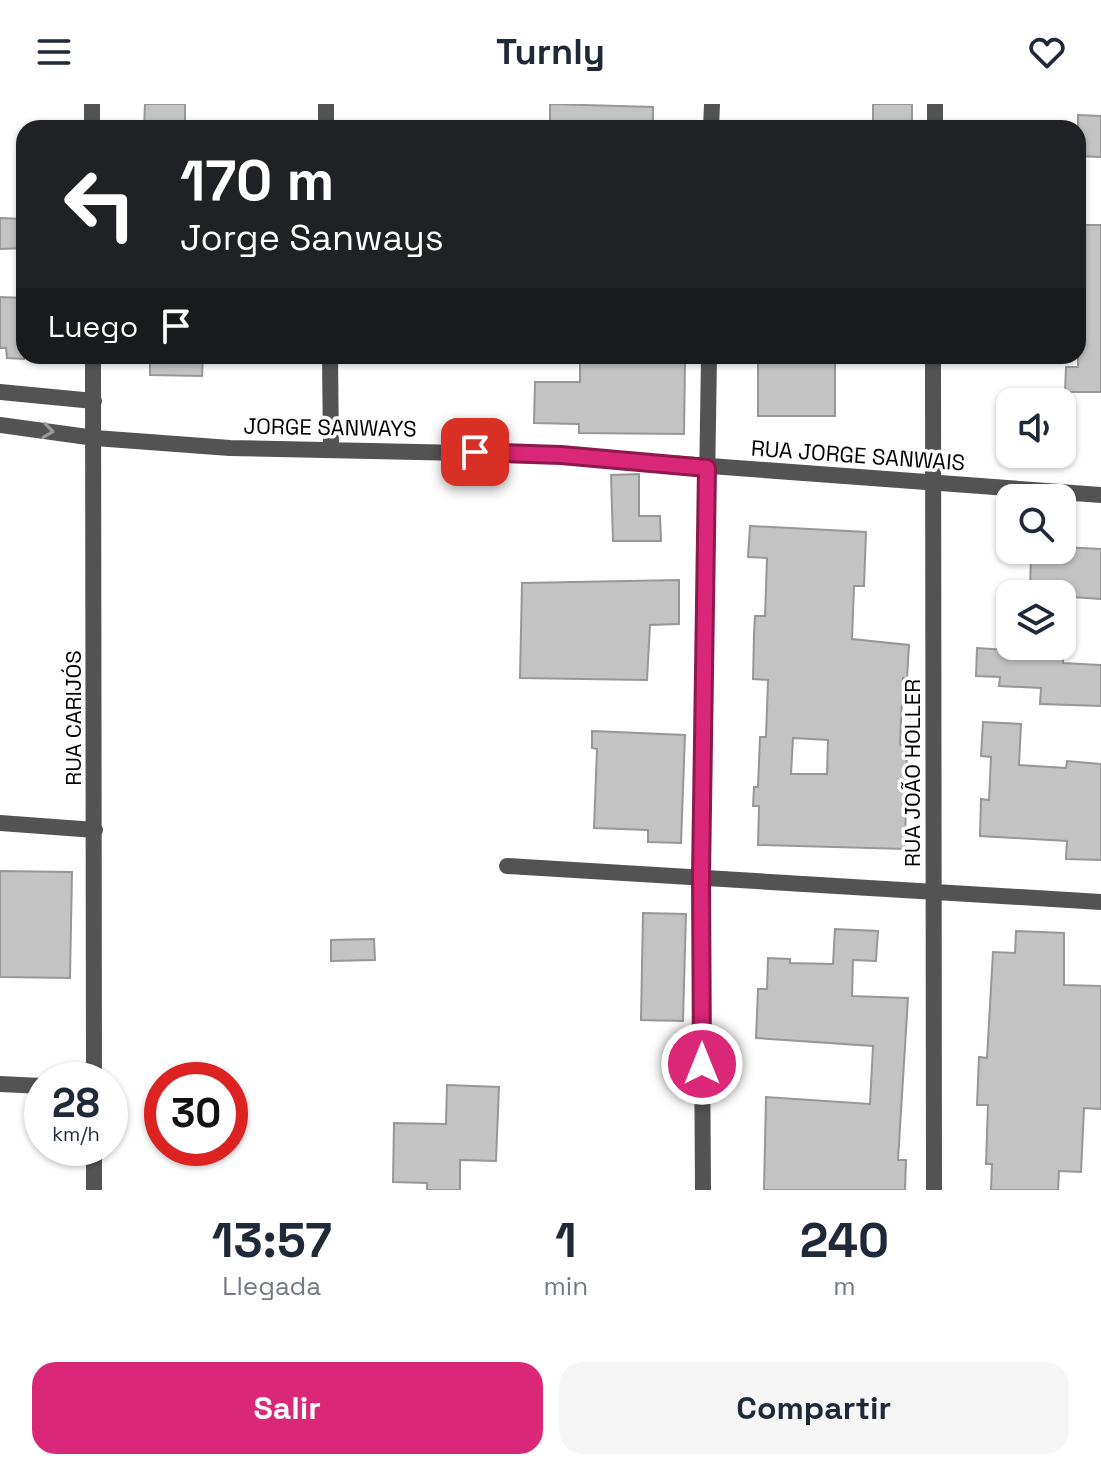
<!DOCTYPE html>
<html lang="es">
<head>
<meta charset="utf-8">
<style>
  body { margin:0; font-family:"Space Grotesk",sans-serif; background:#f6f6f7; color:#1f2937; height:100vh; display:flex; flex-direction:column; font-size:30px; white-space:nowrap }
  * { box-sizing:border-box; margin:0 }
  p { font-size:26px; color:#747a83 }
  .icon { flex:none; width:44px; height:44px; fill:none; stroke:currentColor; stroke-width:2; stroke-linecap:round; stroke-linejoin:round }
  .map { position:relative; height:1086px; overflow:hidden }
  .details { display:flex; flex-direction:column; background:#fff; flex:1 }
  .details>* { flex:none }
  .top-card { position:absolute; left:16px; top:16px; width:1070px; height:244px; border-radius:24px; box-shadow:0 2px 6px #0004; background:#202124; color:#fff; overflow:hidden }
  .tools { position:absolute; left:996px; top:284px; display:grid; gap:16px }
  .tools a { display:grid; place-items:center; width:80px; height:80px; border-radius:16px; background:#fff; box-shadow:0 2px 6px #0004; font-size:40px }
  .speed { position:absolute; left:24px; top:958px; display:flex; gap:16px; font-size:40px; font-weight:700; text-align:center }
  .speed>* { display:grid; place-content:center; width:104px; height:104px; border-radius:50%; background:#fff; box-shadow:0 2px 6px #0004; line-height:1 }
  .speed small { font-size:20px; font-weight:400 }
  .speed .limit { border:12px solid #d22; background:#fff; color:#111 }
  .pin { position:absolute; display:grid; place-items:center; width:68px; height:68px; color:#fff; margin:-34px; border-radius:16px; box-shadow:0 4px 12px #0006 }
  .me { position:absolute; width:88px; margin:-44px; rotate:0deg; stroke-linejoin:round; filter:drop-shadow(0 0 6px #0008) }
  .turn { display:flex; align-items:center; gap:28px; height:168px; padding:0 32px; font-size:36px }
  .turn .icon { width:104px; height:104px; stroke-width:2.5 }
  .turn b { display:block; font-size:56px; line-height:68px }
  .then { display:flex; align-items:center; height:76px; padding:0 32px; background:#0003; gap:16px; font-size:30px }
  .eta { display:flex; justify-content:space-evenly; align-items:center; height:136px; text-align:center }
  .eta b { font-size:48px; font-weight:600; line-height:56px }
  .primary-button { display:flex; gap:16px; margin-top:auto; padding:16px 32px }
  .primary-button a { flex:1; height:92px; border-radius:24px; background:#db2777; color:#fff; font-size:32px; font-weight:600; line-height:92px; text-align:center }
  .primary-button a+a { background:#f6f6f7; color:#1f2937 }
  header { display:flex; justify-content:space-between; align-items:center; height:104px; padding:0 32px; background:#fff; font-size:36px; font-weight:600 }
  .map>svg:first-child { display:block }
  .building { fill:#c3c3c3; stroke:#979797; stroke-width:2; fill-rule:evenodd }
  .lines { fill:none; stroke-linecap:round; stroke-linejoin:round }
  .minor { stroke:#535353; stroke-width:16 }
  .oneway { stroke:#989898 }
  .route-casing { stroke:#8e194d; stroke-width:20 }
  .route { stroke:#db2777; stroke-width:14 }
  .labels { text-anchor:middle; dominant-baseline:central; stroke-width:7; stroke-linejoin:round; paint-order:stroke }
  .street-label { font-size:22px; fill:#000; stroke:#fff }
</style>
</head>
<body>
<header><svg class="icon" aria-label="menu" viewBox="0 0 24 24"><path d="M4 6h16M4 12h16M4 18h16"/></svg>Turnly<svg class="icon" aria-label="heart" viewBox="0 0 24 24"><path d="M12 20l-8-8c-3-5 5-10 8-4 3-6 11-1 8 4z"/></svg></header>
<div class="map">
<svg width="1101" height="1086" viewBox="0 0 1101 1086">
  <rect width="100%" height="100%" fill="#fff"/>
  <path class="building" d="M145,0H185V24H144Z
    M550,0L653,3V24H550Z
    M873,0H912V19H901V24H873Z
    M1078,11L1101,12V53L1078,52Z
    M0,114L24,115V144L0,145Z
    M1078,121H1101V288H1065L1066,263H1078Z
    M0,193L24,194V255L7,254L6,244H0Z
    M150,252H203L202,272L150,271Z
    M758,252H835V312H758Z
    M580,257L685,258L684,330L579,329V320L534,319L535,278H580Z
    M639,370V412H660L661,437H613L611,371Z
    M750,422L866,428L864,482H854L852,535L909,541L907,574H903L900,641L907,642L905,745L758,741L759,702H753L754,683H758L760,633H766L768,576L753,575L754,531L755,512H765L767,454L748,453ZM793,634L828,636L827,670H791Z
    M1062,443L1101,445V495L1030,490L1031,446Z
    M679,476V520L650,521L647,576L520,574L522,479Z
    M977,544L1063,550V559L1101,561V602L1040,600L1041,584L999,582L1000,573L976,572Z
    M983,618L1021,620L1019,661L1066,664L1067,657L1101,660V756L1066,755L1067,737L980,732L981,695L989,696L991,653L981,652Z
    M592,627L685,631L681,739L648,738V726L594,724L597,645L592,644Z
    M0,767L72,768L70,874L0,873Z
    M643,809L686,810L683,917L641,916Z
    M835,825L878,827L876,857L853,856L852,892L908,894L898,1056H906L905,1086H764L766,993L870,1000L873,942L756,934L758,885H767L768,854L790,855V859L833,860Z
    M1016,827L1064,829V881L1101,882V1005L1084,1004L1081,1068L1059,1067L1058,1086H991L992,1060H986L988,1001H977L979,953L987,954L993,848L1015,849Z
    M374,835L375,856L331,857V836Z
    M447,981L499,983L496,1057L460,1056V1086H427V1079L393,1078L394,1019L446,1020Z"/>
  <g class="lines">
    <path class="minor" d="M92,0V24
      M326,0V24
      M711,24L712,0
      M935,24V0
      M93,252L94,976
      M330,252L331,345
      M933,252L934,1086
      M0,288L94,297
      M0,321L95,334L230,344L561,351L1101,391
      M0,719L95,726
      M507,762L1101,798
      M0,980L42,982
      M94,1086V1044
      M703,1086L701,772L709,252"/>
  </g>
  <defs><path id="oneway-chevron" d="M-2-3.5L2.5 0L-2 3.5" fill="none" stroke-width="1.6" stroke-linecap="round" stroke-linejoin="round" transform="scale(2)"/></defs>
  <use class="oneway" href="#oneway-chevron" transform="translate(48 327) rotate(8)"/>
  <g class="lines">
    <g class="route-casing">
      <path id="route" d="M475,348L561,351L707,364L701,772L702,960"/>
    </g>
    <use href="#route" class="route"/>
  </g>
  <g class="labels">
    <g class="street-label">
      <text transform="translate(330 323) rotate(1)">JORGE SANWAYS</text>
      <text transform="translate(858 351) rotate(4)">RUA JORGE SANWAIS</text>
      <text transform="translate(73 614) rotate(-90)">RUA CARIJÓS</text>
      <text transform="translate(912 669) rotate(-90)">RUA JOÃO HOLLER</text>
    </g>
  </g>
</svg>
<div class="tools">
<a><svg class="icon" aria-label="sound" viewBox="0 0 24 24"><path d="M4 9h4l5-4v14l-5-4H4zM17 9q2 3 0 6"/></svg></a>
<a><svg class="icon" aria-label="search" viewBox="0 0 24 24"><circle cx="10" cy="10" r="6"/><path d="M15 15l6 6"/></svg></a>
<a><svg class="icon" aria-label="layers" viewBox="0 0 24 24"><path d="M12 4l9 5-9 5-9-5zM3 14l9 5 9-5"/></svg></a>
</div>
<div class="speed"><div>28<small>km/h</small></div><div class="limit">30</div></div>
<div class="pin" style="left:475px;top:348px;background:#d93025"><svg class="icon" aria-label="arrive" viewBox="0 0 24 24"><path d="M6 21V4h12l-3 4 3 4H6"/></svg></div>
<svg class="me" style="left:702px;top:960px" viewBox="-20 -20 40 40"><circle r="17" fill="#db2777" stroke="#fff" stroke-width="3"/><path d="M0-11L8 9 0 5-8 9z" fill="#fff"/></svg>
<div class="top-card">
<div class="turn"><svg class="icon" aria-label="left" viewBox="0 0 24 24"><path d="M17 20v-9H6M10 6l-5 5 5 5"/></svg><div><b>170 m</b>Jorge Sanways</div></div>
<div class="then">Luego<svg class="icon" aria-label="arrive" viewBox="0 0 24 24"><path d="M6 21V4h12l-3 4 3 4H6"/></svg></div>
</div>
</div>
<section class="details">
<div class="eta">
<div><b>13:57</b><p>Llegada</p></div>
<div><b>1</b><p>min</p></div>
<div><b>240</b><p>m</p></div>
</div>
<div class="primary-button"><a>Salir</a><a>Compartir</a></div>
</section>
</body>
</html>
